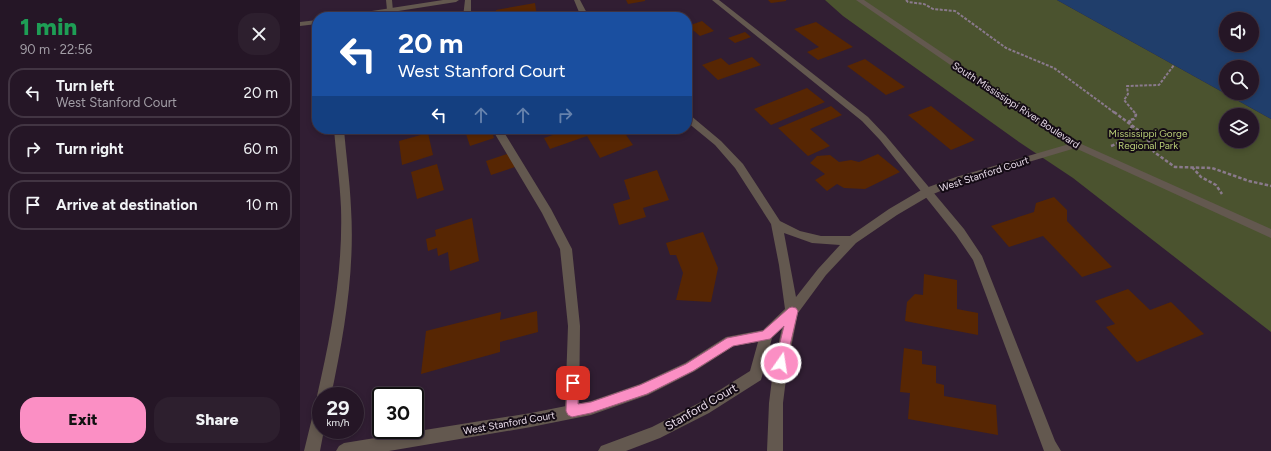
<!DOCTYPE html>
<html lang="en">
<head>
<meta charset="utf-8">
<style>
  body { margin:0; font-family:Figtree,sans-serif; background:#2d1f2e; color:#f1f3f6; height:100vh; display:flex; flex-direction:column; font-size:15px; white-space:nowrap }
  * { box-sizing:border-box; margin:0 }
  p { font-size:13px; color:#a39fa7 }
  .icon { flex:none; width:22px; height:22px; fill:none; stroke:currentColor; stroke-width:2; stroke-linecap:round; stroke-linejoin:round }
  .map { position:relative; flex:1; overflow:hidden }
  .drawer { display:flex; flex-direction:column; background:#251626; width:300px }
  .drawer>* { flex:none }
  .top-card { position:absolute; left:12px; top:12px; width:380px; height:122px; border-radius:16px; box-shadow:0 2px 6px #0003,0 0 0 1px #423543; background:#1a4fa0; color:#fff; overflow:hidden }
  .tools { position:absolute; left:919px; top:12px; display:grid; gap:8px }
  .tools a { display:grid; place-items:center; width:40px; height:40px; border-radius:50%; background:#251626; box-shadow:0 2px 6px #0003,0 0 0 1px #423543; font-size:20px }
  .speed { position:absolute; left:12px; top:387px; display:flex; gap:8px; font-size:20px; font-weight:700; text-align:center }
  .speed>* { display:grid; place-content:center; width:52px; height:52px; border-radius:50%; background:#251626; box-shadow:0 2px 6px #0003,0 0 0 1px #423543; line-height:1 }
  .speed small { font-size:10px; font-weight:400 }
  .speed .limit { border:2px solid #111; border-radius:6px; background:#fff; color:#111 }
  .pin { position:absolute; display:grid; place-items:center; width:34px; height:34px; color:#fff; margin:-17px; border-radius:8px; box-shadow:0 2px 6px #0006 }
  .me { position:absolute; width:44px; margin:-22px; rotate:13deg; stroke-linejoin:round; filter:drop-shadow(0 0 3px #0008) }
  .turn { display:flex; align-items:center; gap:14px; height:84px; padding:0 20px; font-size:18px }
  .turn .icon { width:52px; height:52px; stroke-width:2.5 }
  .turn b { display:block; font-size:28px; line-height:34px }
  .lanes { display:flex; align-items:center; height:38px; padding:0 20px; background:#0003; justify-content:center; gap:20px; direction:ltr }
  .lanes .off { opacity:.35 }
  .round { display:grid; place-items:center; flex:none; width:42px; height:42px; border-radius:16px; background:#2d1f2e }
  .headline { display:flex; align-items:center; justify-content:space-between; height:68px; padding:0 20px }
  h1 { font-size:24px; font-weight:800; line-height:30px; color:#1e9e55 }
  .primary-button { display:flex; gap:8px; margin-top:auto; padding:8px 20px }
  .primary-button a { flex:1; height:46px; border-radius:16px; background:#fb8fc4; color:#111; font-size:16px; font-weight:800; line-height:46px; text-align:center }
  .primary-button a+a { background:#2d1f2e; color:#f1f3f6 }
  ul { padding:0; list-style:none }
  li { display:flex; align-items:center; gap:12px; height:50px; margin:0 8px 6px; padding:0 12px; border:2px solid #423543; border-radius:16px }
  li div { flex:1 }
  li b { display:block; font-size:15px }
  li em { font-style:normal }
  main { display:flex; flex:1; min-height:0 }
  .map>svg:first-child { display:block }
  .green { fill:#4b532f; fill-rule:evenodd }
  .water { fill:#203e6b; fill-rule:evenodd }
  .building { fill:#572603 }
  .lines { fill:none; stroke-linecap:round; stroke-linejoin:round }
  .path-far1 { stroke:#8a7a8c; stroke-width:2; stroke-dasharray:3 1.5; stroke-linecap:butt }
  .path { stroke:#8a7a8c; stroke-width:2.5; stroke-dasharray:3.5 2; stroke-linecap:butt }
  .service { fill:#63584f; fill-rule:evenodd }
  .minor { fill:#63584f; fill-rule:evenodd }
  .tertiary { fill:#63584f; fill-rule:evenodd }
  .route { fill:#fb8fc4; stroke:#a35d7f }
  .labels { text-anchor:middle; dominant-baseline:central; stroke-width:4; stroke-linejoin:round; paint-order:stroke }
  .street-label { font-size:10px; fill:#eaddeb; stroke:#140b15 }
  .park-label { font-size:10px; fill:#bacf77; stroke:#140b15 }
  .near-street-label { font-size:12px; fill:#eaddeb; stroke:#140b15 }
</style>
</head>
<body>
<main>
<section class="drawer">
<div class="headline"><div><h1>1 min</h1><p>90 m · 22:56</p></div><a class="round"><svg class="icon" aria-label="close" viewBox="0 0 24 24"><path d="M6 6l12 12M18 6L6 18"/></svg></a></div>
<ul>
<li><svg class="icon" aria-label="left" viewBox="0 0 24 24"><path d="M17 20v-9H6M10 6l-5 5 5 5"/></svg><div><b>Turn left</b><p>West Stanford Court</p></div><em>20 m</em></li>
<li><svg class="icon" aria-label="right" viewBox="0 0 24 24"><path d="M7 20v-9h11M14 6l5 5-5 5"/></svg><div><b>Turn right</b></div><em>60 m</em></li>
<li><svg class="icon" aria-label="arrive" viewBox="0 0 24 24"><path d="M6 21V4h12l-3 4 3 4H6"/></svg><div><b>Arrive at destination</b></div><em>10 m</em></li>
</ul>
<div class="primary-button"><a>Exit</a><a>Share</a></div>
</section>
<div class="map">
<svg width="971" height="451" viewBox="0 0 971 451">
  <rect width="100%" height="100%" fill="#311e33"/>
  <path class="green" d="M525,0H757L971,119V332L773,178L719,142L543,16ZM926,115H952V141H926Z"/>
  <path class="water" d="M757,0H971V119ZM926,19H952V45H926ZM926,67H952V93H926Z"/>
  <path class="building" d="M326,0H345V1L328,4Z
    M468,0H486V1L471,3Z
    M235,3L237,17H196V10Z
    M402,21L414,31L400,36L388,26Z
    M516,22L553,47L518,60L507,52L519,47L494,29Z
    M445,32L451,37L435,43L428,38Z
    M452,57L461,65L418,80L402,65L421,58L429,65Z
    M565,59L605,87L586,95L547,66Z
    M507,88L525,102L471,125L454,109Z
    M531,106L542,115L510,129L530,146L508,156L478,128Z
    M631,106L675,140L651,150L608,115Z
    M95,129H113L96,134Z
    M183,129H191L194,138L170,146L166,134Z
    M270,129H322L333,145L300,158L287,136L250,149L244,138Z
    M128,133L133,155L102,165L99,141Z
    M210,153L215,167L191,175L186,161Z
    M578,154L600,172L565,189L544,188L537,184L527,191L515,180L525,174L510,163L517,156L530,155L539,162L551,160L559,162Z
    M137,164L144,190L117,199L111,172Z
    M357,170L369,200L343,208L346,217L319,225L313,204L330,199L324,180Z
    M754,197L767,210V221L812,267L782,277L743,236L709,247L691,226L734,212L736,203Z
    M172,218L179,261L150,271L148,252L138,256L137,248L128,251L126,239L136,236L135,230Z
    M403,232L418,268L411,302L376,300L383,273L376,255H370L366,243Z
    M624,274L657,280V309L678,313V335L605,321L607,302L615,294L623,295Z
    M828,289L850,310L871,302L904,334L837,362L806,327L815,324L795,301Z
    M237,311L238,332L200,342V352L121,374L126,331L201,312L200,320Z
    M604,348L622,351V364L636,366V383L644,385V396L696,405L698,435L608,419L610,393L600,392Z"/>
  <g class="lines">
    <path class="path-far1" d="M606,0L608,2L624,4L633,9L655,11L706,48L754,68L815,113
      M835,113L824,100L828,94L827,86L859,85L874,65"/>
    <path class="path" d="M814,112L846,136L854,152L875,167L912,168L949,181L971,186
      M811,146C822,142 827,136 832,126L829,120L834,119L836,115L834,112
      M892,167L901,177L916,185L922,194"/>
    <path class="service" d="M86,0H92L93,11L87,10Z
      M165,0H171V17H163Z
      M412,0H419L568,117L586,136L664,229L682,256L755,441L761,451H744L673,260L656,235L580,140L562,121Z
      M192,129H202L251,209L272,249L280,326L279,411L277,416L272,418L267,416L265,411L268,326L260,249L242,213Z"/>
    <path class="minor" d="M143,0H159L156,2L60,17H42L46,15Z
      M274,0H280L289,17H281Z
      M17,20V24L0,26V22Z
      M387,114L390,115L421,141L443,164L480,221L500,231L521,236H550L589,209L623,189L656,177L776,142L781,145L779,147L664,181L631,195L597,215L556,243L526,275L498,313L488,363L483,403V451H467L469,403L474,363L482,328L472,338L461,380L409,413L360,438L326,451H298L301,446L352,427L399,403L450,371L458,342L434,346L395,371L348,395L291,415L231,427L89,451H36L39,446L44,443L231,413L291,401L340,384L385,363L426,337L463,330L485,309L479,265L471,224L435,168L415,145L387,122ZM484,233L512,243L540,245L518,269L496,297Z
      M34,129H44C46,155 50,182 51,208C55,271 44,335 31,396H21V402L17,396C31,335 43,272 41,208C40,182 36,155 34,129Z
      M21,403V430H24L20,451H4L14,410L16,405Z"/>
    <path class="tertiary" d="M556,0H564L742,120L779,143L971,229V238L773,147L736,124Z"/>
  </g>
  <path class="route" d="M492,307L496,308L498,311L485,367L481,368L477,367L475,363L484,326L470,339L433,346L393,371L347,394L291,413L272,417L268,415L266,411L267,383L269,379L273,378L277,379L279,383L278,404L291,402L340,385L386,364L427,338L463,331L489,308Z"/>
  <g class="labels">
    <g class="street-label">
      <text transform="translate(716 105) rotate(33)">South Mississippi River Boulevard</text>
      <text transform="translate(684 174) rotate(-18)">West Stanford Court</text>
      <text transform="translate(209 423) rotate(-10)">West Stanford Court</text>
    </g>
    <g class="park-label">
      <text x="848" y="133">Mississippi Gorge<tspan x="848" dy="12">Regional Park</tspan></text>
    </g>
    <g class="near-street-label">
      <text transform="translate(401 407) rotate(-30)">Stanford Court</text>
    </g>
  </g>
</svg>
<div class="tools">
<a><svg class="icon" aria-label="sound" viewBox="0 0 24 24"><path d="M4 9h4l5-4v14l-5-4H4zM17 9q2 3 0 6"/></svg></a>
<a><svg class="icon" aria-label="search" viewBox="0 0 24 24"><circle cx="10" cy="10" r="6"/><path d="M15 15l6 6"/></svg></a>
<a><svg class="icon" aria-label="layers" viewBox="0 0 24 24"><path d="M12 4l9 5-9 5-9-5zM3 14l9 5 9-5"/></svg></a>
</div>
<div class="speed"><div>29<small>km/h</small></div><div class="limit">30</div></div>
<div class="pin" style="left:273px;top:383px;background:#d93025"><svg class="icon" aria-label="arrive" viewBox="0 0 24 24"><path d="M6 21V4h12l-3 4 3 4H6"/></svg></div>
<svg class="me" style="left:481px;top:363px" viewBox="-20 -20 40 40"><circle r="17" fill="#fb8fc4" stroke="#fff" stroke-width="3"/><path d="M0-11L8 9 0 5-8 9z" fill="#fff"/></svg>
<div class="top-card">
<div class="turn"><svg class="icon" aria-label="left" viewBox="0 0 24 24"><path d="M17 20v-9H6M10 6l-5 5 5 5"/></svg><div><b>20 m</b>West Stanford Court</div></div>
<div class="lanes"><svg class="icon" aria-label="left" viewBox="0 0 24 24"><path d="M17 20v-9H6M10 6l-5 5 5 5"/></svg><svg class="icon off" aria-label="ahead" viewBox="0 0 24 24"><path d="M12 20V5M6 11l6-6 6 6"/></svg><svg class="icon off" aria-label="ahead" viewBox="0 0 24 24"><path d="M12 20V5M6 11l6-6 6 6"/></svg><svg class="icon off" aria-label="right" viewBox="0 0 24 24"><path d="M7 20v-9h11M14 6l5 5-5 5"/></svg></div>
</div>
</div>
</main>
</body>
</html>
